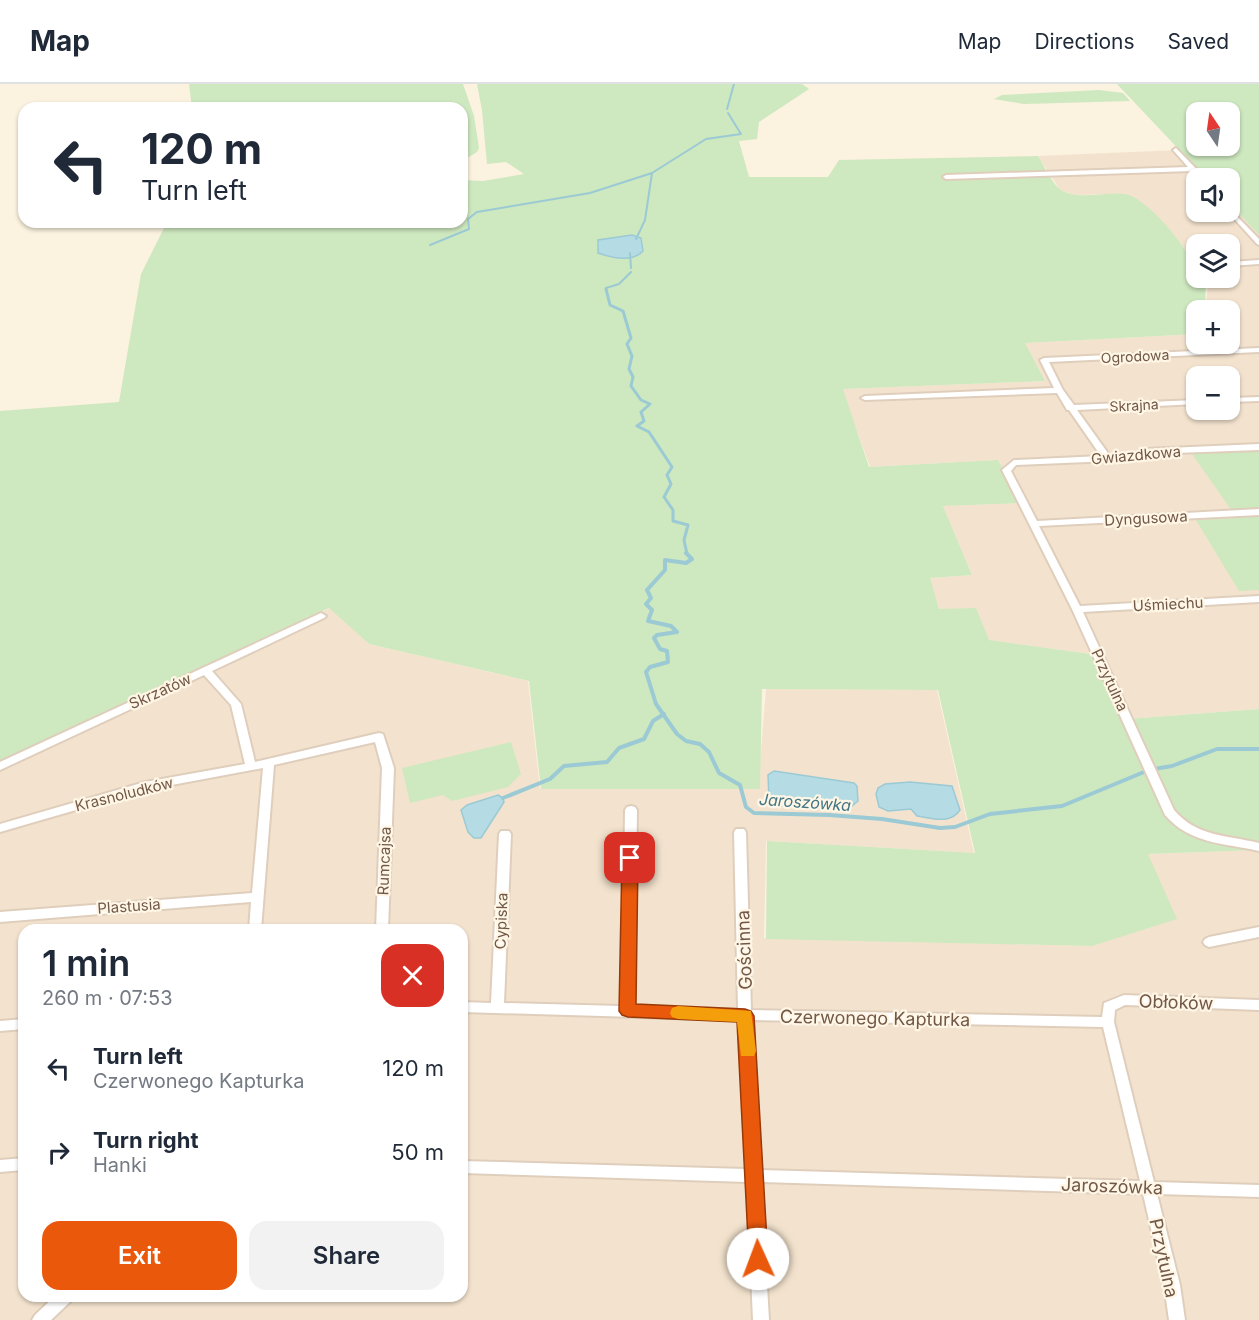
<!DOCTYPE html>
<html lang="en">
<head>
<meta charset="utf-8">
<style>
  body { margin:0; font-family:Inter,sans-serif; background:#f2f2f3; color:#1f2937; height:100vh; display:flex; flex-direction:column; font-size:22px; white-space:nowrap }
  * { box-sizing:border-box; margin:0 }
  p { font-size:20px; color:#747a83 }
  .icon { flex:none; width:33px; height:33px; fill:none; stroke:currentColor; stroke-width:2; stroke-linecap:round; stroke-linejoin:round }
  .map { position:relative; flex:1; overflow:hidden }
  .sheet { position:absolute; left:18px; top:840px; width:450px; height:378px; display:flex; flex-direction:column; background:#fff; border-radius:18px; box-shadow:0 2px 4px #0004 }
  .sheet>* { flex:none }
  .guide { position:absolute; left:18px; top:18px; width:450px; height:126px; border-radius:18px; box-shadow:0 2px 4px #0004; background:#fff; color:#1f2937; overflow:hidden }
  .needle { width:39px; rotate:347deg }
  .buttons { position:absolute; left:1186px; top:18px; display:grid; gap:12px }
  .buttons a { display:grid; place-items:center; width:54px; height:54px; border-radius:12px; background:#fff; box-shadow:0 2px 4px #0004; font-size:30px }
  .pin { position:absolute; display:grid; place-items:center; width:51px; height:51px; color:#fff; margin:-26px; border-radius:12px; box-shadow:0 3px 9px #0006 }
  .me { position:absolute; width:66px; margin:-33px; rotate:358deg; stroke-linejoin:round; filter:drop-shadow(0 0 4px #0008) }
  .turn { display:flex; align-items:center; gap:21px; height:126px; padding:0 24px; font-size:27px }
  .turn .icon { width:78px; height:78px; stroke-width:2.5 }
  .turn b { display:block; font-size:42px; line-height:51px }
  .round { display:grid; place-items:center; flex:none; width:63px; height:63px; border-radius:18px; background:#f2f2f3 }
  .summary { display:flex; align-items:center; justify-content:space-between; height:102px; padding:0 24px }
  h1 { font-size:36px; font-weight:600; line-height:45px }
  .action { display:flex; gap:12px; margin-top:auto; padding:12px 24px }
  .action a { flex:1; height:69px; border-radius:18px; background:#ea580c; color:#fff; font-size:24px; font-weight:600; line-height:69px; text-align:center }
  .action a+a { background:#f2f2f3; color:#1f2937 }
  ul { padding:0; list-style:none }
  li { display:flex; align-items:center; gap:18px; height:84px; padding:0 24px }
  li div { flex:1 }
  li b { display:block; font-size:22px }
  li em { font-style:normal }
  header { display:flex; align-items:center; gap:36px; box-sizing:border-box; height:84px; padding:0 30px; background:#fff; border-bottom:2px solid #e0e1e3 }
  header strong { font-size:28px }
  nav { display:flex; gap:33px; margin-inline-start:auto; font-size:21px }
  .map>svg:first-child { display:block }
  .residential { fill:#f3e3ce; fill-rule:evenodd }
  .green { fill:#cee8bf; fill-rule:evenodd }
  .water { fill:#b5dbe4; stroke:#9bcad5; stroke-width:1.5 }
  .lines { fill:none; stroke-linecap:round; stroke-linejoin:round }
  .stream-far2 { stroke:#9bcad5; stroke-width:2 }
  .stream-far1 { stroke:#9bcad5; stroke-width:3 }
  .stream { stroke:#9bcad5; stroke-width:4 }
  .street-casing { stroke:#dfcebc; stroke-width:4 }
  .street { fill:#fff; fill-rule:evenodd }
  .route { fill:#ea580c; stroke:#983908; stroke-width:1.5 }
  .slow { fill:#f59e0b }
  .labels { text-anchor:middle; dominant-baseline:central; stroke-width:4.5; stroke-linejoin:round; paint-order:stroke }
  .far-street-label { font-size:14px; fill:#715848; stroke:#fff6e5 }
  .street-label { font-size:15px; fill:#715848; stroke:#fff6e5 }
  .water-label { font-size:16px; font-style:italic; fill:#427684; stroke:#fff6e5 }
  .near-street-label { font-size:18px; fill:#715848; stroke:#fff6e5 }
</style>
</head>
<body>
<header>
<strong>Map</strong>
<nav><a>Map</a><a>Directions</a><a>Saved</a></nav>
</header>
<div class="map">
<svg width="1259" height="1236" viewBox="0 0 1259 1236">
  <rect width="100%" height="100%" fill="#fbf2df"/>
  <path class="residential" d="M1179,66L1206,94H1197V128H1230V120L1259,151V625L1128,635L1098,571L988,556L939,525L929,494L972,491L943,422L1022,419L998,376L870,383L842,305L1045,297L1024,259L1197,250V260H1230V226H1205L1208,203L1205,194H1230V160H1197V182L1174,151L1126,110L1074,111L1060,106L1038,72ZM1197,292H1230V326H1197Z
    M330,524L369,560L528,597L540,705H758L766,605L937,606L974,769L766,757L764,854L1090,862L1175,835L1146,770L1259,766V1236H0V677ZM24,846H462V1212H24Z"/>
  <path class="green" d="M189,0H463L474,32L479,64L477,68L462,77V24H192Z
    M477,0H802L809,5L759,38L757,55L739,57L749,93H828L839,76L1038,72C1044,81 1052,100 1061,106C1079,117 1105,107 1125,110C1147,113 1197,172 1197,194H1206L1205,226H1197V250L1025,259L1045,297L843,305L869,383L757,389L998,376L1023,419L943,422L972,491L930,494L939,525L976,524L989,556L1098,571L1128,635L1259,625V766L1148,770L1177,835L1092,862L766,855L767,757L975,769L938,606L762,605L760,705H541L529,597L369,560L329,524L0,677V327L119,318L141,190L167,138H462V96L483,97L524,90L506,78L487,80L482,26Z
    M1117,0H1259V151L1230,120V94H1206ZM1197,28H1230V62H1197Z
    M1099,6L1123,9L1130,17L1024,20L994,15L1002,11Z
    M1259,367V506L1239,507L1196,436L1237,434L1192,370Z
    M511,658L521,690L508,703L452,717L443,711L410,719L402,684Z"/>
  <path class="water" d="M632,151L641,154L643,167C632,179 612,174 598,169V156Z
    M774,687L854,699L857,702L858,717L852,722H776L769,716L768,691Z
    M910,698L952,702L960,726C950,741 932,734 917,732L911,725L888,727L879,723L876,710L878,704L885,700Z
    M498,711L503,714L504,718L481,754H474L468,748L461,726L467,721Z"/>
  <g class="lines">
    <path class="stream-far2" d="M727,25L734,0
      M636,155L645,136L652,89L706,55L741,50L728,29
      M430,161L469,145L468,135L477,128L590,109L652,89
      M630,169L631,184
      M607,207L606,204L619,200L631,188"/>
    <path class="stream-far1" d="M606,205L610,221L623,227L631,254L627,260L632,272L629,285L633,293L631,302L641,316L650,320L641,328L644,337L637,342L649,348L672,383L667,391L671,400L664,413L673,426V437L688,441L684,456L687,470"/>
    <path class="stream" d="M686,469L692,475L686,479L665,476V486L647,506L651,514L646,520L652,526L648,537L671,542L677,548L657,551L654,554L660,565L667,567L668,578L650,583L646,588L656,620L677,650L686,657L700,660L709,668L719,689L740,701L746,723L754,729L829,731L882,735L940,744L955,743L990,730L1062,722L1144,688
      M1154,685L1172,682L1217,665H1259
      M503,714L550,695L564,682L607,678L619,664L644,655L653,637L664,630"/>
    <g class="street-casing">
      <path id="street" d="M1176,64L1205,94H1199L1192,87L946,95L943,93L946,91L1188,83L1173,66Z
        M1230,125L1259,155V161L1257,160L1228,128H1230Z
        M1259,176V180L1230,182V178Z
        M1259,264V268L1049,278L1063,306L1074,321L1197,316V320L1077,326L1110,372L1134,371L1145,365L1259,360V366L1147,370L1136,376L1016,381L1011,387L1037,437L1259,425V431L1039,442L1080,522L1259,512V518L1083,528L1174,726C1197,753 1227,751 1259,759V767C1224,759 1190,760 1165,731L1072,525L1002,386L1014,376L1101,372L1069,326H1067L1057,309L865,316L861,314L865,312L1054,304L1040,276L1044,274Z
        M1259,313V317L1230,318V314Z
        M321,529L326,532L324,534L212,587L241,620L255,678L379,649L383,650L394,684L388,846H376L382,684L375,658L274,681L261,846H249L251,818L0,838V828L252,809L263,684L145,706L0,748V740L145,698L245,680L231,621L204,591L0,686V678Z
        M631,722L635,723L637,726L634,923L738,926L734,748L736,745H744L746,748L751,926L1102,933L1104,919L1124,911L1259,916V926L1125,921L1115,926L1114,938L1154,1098L1259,1101V1113L1157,1110L1180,1201L1185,1236H1169L1164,1201L1143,1110L761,1098L769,1236H753L747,1098L462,1089V1077L746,1085L739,936L462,928V918L491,919L499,750L501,747H509L511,750L504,919L622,922L625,726L627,723ZM752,936L1103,943L1140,1097L760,1086Z
        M1259,843V853L1209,863L1205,861L1203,858L1205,855L1209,853Z
        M24,935V945L0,947V937Z
        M24,1074V1086L0,1088V1076Z
        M55,1212H74L71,1217L51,1236H32L35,1231Z"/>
    </g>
    <use href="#street" class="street"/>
  </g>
  <path class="route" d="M630,768L638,774L636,920L745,925L751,927L754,932L768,1175L765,1181L758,1184L752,1181L749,1175L737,938L628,933L622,931L619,927L622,774Z"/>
  <path class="slow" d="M678,922L751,927L756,967L754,972H741L737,938L678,935L672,933L670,929L672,924Z"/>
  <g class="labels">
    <g class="far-street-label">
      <text transform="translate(1135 272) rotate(-3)">Ogrodowa</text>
      <text transform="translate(1134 321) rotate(-3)">Skrajna</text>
    </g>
    <g class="street-label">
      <text transform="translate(1136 371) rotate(-5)">Gwiazdkowa</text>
      <text transform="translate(1146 434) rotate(-3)">Dyngusowa</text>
      <text transform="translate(1168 520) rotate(-3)">Uśmiechu</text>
      <text transform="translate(1110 596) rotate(65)">Przytulna</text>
      <text transform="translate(160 607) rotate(-24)">Skrzatów</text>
      <text transform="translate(124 710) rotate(-14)">Krasnoludków</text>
      <text transform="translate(384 777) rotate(-88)">Rumcajsa</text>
      <text transform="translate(129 822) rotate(-4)">Plastusia</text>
      <text transform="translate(501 837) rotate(-88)">Cypiska</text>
    </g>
    <g class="water-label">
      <text transform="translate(805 718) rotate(4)">Jaroszówka</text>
    </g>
    <g class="near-street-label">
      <text transform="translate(744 866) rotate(-92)">Gościnna</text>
      <text transform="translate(1176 918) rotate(2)">Obłoków</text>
      <text transform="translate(875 934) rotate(1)">Czerwonego Kapturka</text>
      <text transform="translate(1112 1102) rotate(2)">Jaroszówka</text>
      <text transform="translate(1164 1174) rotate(78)">Przytulna</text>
    </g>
  </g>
</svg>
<div class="buttons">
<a><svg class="needle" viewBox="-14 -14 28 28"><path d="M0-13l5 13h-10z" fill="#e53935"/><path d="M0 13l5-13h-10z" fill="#747a83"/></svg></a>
<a><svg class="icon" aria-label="sound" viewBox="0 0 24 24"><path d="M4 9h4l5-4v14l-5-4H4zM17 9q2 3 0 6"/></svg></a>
<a><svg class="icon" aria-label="layers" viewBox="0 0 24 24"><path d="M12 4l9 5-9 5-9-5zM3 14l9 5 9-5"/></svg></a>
<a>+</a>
<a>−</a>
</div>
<div class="pin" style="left:630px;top:774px;background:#d93025"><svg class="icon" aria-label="arrive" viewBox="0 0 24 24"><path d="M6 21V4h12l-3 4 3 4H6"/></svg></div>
<svg class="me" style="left:758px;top:1175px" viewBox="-20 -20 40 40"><circle r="19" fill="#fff"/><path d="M0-13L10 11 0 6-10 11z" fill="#ea580c"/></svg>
<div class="guide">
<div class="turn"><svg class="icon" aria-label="left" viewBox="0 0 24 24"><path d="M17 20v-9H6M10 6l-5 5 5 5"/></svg><div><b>120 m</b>Turn left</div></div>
</div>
<section class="sheet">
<div class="summary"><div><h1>1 min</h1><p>260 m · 07:53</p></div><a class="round" style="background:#d93025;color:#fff"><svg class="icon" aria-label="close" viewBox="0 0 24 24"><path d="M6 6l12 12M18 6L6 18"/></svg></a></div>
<ul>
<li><svg class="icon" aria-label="left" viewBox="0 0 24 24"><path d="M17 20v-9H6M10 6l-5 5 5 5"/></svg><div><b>Turn left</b><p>Czerwonego Kapturka</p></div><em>120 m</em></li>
<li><svg class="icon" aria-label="right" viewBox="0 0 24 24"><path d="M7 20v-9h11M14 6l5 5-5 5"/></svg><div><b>Turn right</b><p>Hanki</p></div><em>50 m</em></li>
</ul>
<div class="action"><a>Exit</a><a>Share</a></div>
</section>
</div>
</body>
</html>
